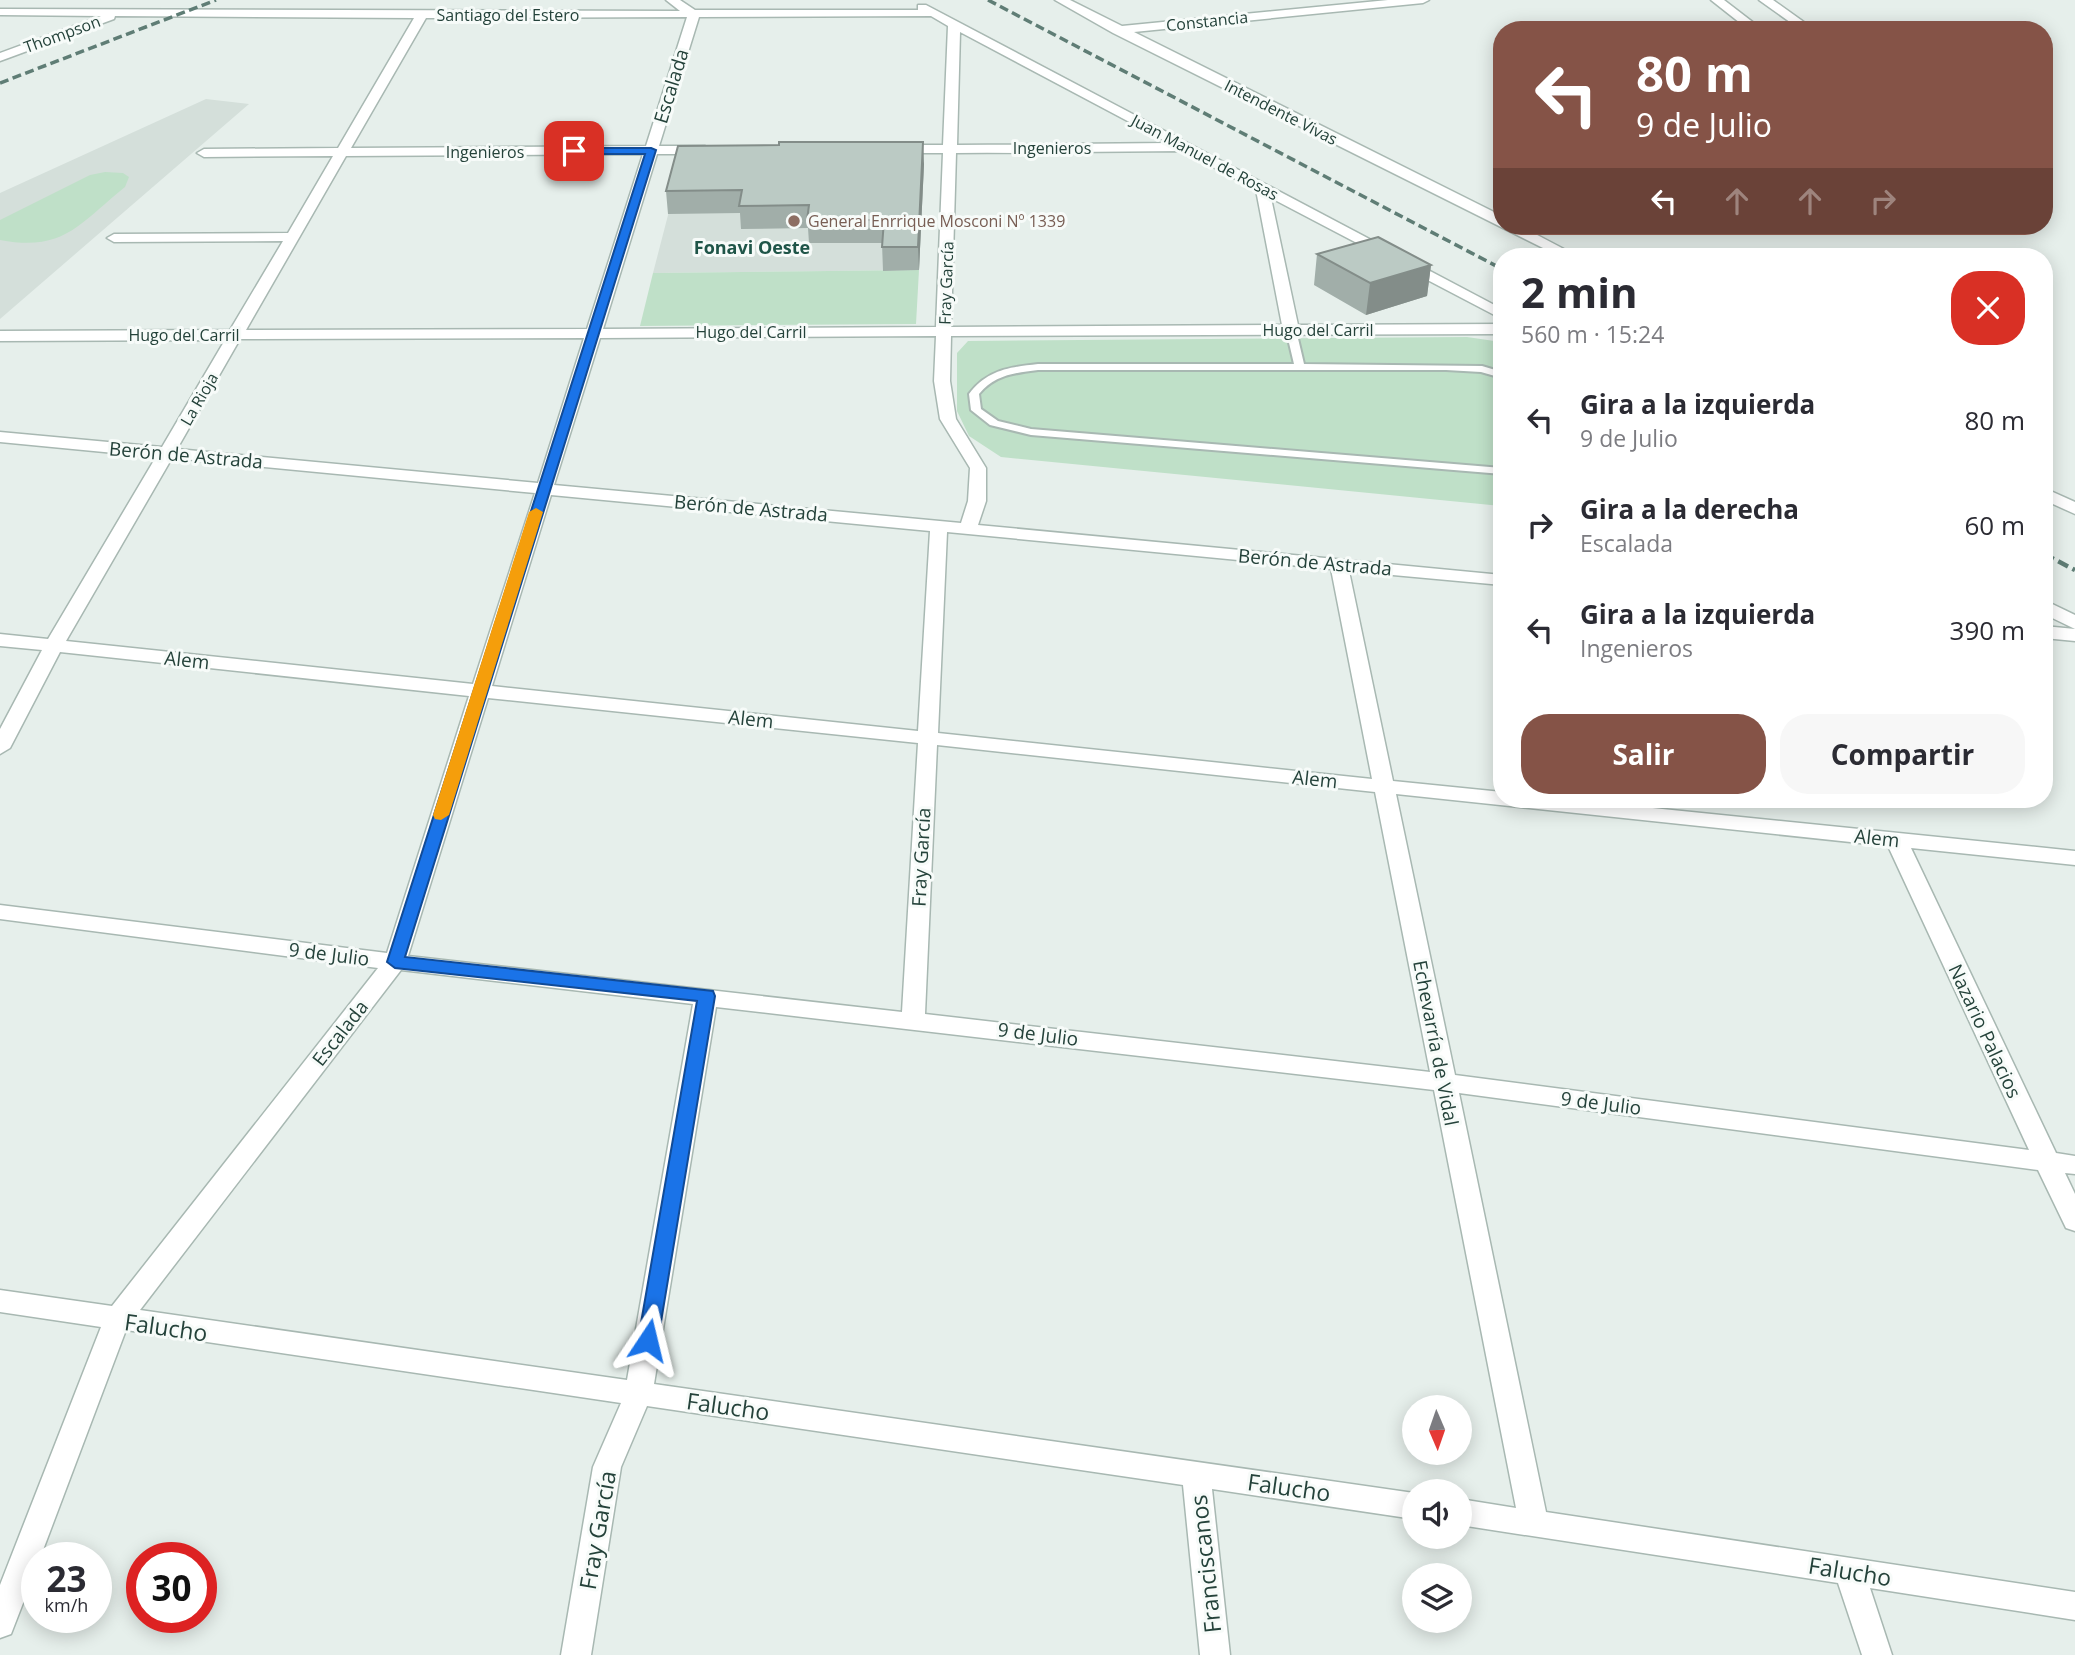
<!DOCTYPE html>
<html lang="es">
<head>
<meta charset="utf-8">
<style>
  body { margin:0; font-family:"Open Sans",sans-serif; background:#f7f7f7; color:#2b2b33; height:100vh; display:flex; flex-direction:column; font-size:26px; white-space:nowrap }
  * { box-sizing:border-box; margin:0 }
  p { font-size:23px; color:#7c7c81 }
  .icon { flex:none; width:38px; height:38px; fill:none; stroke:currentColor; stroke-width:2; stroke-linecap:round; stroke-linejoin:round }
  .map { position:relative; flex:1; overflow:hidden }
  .side { position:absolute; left:1493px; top:248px; width:560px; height:560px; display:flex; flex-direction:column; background:#fff; border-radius:28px; box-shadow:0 4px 18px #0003 }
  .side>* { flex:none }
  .top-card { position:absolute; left:1493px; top:21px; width:560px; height:214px; border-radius:28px; box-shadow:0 4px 18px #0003; background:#855347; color:#fff; overflow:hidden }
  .needle { width:46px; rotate:178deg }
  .controls { position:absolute; left:1402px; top:1395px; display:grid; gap:14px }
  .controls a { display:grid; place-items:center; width:70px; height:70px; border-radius:50%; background:#fff; box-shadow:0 4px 18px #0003; font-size:35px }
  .speed { position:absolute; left:21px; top:1542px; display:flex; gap:14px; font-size:35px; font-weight:700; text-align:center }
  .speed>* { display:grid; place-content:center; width:91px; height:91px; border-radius:50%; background:#fff; box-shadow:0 4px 18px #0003; line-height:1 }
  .speed small { font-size:18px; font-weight:400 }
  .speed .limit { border:10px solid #d22; background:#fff; color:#111 }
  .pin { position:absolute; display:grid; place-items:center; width:60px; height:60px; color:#fff; margin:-30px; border-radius:14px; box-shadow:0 4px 10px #0006 }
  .me { position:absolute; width:77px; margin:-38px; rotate:10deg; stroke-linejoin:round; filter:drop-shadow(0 0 5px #0008) }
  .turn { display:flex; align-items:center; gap:24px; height:147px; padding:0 28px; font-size:32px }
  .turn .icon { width:91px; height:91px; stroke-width:2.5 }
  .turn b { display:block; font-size:49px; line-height:60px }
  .lanes { display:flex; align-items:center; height:66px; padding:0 28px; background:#0003; justify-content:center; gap:35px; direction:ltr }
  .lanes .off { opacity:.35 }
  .round { display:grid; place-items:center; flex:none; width:74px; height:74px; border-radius:28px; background:#f7f7f7 }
  .summary { display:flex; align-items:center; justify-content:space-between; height:119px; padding:0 28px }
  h1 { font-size:42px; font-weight:700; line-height:52px }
  .button { display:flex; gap:14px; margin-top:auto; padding:14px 28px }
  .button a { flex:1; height:80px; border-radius:28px; background:#855347; color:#fff; font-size:28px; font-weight:700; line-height:80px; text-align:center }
  .button a+a { background:#f7f7f7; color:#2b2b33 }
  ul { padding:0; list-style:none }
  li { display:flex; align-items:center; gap:21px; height:105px; padding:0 28px }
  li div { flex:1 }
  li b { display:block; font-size:26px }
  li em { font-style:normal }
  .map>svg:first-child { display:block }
  .built { fill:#d4dfda }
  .green { fill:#bfe0c8 }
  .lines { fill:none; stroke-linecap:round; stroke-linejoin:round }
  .service-casing { stroke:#a8b8b2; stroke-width:4 }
  .minor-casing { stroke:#a8b8b2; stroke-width:3 }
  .service { fill:#fff; fill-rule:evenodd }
  .minor { fill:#fff; fill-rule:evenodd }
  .rail-far1 { stroke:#5f7d75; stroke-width:3.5; stroke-dasharray:9 4.5; stroke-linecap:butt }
  .rail { stroke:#5f7d75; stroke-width:4.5; stroke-dasharray:11 5; stroke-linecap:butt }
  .wall { fill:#a1aea9 }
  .shaded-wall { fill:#838d89 }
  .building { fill:#bbcac4; stroke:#838d89; stroke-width:2 }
  .route { fill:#1a73e8; stroke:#114b97; stroke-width:2 }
  .slow { fill:#f59e0b }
  .education-dot { fill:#8d6e63; stroke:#f7fbf9; stroke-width:2.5 }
  .labels { text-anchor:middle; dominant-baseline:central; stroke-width:6; stroke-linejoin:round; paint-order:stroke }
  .far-street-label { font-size:16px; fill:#24423a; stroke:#f7fbf9 }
  .far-education-label { font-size:16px; fill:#785e54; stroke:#f7fbf9; text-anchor:start }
  .far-neighbourhood-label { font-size:18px; font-weight:bold; fill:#1f5548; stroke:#f7fbf9 }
  .street-label { font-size:19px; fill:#24423a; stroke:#f7fbf9 }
  .near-street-label { font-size:23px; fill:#24423a; stroke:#f7fbf9 }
</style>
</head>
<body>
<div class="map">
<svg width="2075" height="1655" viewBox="0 0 2075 1655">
  <rect width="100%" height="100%" fill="#e6efeb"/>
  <path class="built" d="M206,99L249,104L0,319V193Z
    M924,163L919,270L653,273L681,165Z"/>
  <path class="green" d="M105,172L123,173L129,177L125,187C79,224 64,252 0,240V220L90,175Z
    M919,270L916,324L640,326L653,273Z
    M1467,337L1501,342V506L1001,457L969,436L957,411V353L968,341Z"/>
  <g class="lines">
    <g class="service-casing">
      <path id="service" d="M1291,327L1296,330L1304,364L1482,366L1502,372V378L1481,372L1446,370H1038C1014,373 995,375 979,394L981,409L998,421L1031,429L1502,468V474L1031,435L990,425L971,410L969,394C987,370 1010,367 1038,364H1294L1286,330Z"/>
    </g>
    <g class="minor-casing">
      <path id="minor" d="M666,0H680L695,10H918V5H926L1502,309V319L1271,198L1298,325L1502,324V334L951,336L950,381L956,419L986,468V501L978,525L1502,575V585L1349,571L1393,781L1502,792V800H1574L2075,851V865L1911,848L2056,1153L2075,1156V1174L2065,1173L2075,1194V1231L2066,1228L2038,1170L1459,1093L1546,1512L2075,1592V1620L1870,1588L1892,1655H1862L1838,1583L1460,1525V1499L1516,1508L1434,1090L716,1007L654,1384L1414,1493V1519L1212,1489L1230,1655H1200L1183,1485L647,1406L621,1467L591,1655H561L593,1467L621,1403L126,1330L40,1558H37V1567L11,1634L0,1638V1585L101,1327L0,1312V1290L112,1306L378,968L0,919V905L387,953L469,696L60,652L10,748L0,754V729L42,650L0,646V634L48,639L156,457L0,442V432L162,447L225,340L0,341V331L230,330L283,241L114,242L107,238L114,234L288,233L333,156L204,157L197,153L204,149L338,148L414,18L115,16L114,19L0,61V53L101,16L0,15V9L680,11ZM931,16L948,26L943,145H895L888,149L895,153H943L936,327L603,329L657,154H705L712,150L705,146H659L699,17ZM687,17L646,146L351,148L426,18ZM960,32L1169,143L957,145ZM1183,151L1256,190L1282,325L951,327L956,153ZM643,154L587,329L246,330L346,156ZM936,336L934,381L940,419L970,468L968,501L961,523L554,485L600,338ZM584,338L538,483L177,449L240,339ZM172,458L535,493L473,684L66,641ZM551,495L930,531L918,731L492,686ZM947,532L1331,569L1372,779L938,733ZM488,698L918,743L902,1012L408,956ZM937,745L1375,792L1430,1072L925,1014ZM1396,794L1888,846L2029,1150L1455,1075ZM401,970L693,1004L627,1380L140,1310Z
        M1055,0H1070L1122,26L1388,0H1429L1423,3L1134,32L1502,216V226H1520L1579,257H1561L1113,33Z
        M1711,0H1724L1763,30H1749Z
        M1759,0H1773L1815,30H1801Z
        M2044,488L2075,502V514L2044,500Z
        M2044,600L2075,615V629L2044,614Z
        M2044,626L2075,629V641L2044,638Z"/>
    </g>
    <use href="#service" class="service"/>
    <use href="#minor" class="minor"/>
    <path class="rail-far1" d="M988,0L1502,269
      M0,83L216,0"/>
    <path class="rail" d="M2044,554L2075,570"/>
  </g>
  <path class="wall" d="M924,164L919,270L883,271L882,243H809L808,228L741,229L740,213L668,214L666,191Z
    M1317,254L1431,265L1427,296L1366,315L1314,285Z"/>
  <path class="shaded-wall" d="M923,142L924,164L919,270L918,247Z
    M1431,265L1427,296L1366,315L1370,283Z"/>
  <path class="building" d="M779,142H923L918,247H882L884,220H807L809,205L739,206L742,190L666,191L678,146L779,145Z
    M1378,237L1431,265L1370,283L1317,254Z"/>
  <path class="route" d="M651,148L656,150L405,957L713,991L715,996L658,1340L655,1346L648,1349L641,1346L638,1340L697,1001L395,968L387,962L645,154H574L569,151L574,148Z"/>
  <path class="slow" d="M536,508L543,512L449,815L441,820L435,819L433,815L529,512Z"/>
  <circle class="education-dot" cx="794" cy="221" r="7"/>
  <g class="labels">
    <g class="far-street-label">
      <text x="508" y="15">Santiago del Estero</text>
      <text transform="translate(1207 21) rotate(-6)">Constancia</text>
      <text transform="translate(62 34) rotate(-20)">Thompson</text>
      <text transform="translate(1281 112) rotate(27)">Intendente Vivas</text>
      <text x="1052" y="148">Ingenieros</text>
      <text x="485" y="152">Ingenieros</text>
      <text transform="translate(1205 157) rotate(28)">Juan Manuel de Rosas</text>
      <text transform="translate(946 283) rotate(-88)">Fray García</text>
      <text x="1318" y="330">Hugo del Carril</text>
      <text x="751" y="332">Hugo del Carril</text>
      <text x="184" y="335">Hugo del Carril</text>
      <text transform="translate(199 399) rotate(-60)">La Rioja</text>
    </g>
    <g class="far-education-label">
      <text x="808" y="221">General Enrrique Mosconi Nº 1339</text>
    </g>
    <g class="far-neighbourhood-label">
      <text x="752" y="247">Fonavi Oeste</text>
    </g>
    <g class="street-label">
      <text transform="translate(671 86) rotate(-73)">Escalada</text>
      <text transform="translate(186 455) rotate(5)">Berón de Astrada</text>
      <text transform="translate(751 508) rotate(5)">Berón de Astrada</text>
      <text transform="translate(1315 562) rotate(5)">Berón de Astrada</text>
      <text transform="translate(187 660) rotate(6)">Alem</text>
      <text transform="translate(751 719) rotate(6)">Alem</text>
      <text transform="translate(1315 779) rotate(6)">Alem</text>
      <text transform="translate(1877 838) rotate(6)">Alem</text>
      <text transform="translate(921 857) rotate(-87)">Fray García</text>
      <text transform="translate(329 954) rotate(7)">9 de Julio</text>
      <text transform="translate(1985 1031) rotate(65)">Nazario Palacios</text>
      <text transform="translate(340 1033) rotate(-52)">Escalada</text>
      <text transform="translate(1038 1034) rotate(7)">9 de Julio</text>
      <text transform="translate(1436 1043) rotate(79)">Echevarría de Vidal</text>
      <text transform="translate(1601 1103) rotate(7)">9 de Julio</text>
    </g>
    <g class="near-street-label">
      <text transform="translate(166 1327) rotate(8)">Falucho</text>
      <text transform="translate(728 1406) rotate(8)">Falucho</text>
      <text transform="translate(1289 1487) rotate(8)">Falucho</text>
      <text transform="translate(597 1530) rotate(-80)">Fray García</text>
      <text transform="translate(1205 1564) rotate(-96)">Franciscanos</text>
      <text transform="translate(1850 1571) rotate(9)">Falucho</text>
    </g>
  </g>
</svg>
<div class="controls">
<a><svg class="needle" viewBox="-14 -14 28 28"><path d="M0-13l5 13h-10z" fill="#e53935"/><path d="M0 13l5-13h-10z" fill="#7c7c81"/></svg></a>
<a><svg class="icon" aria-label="sound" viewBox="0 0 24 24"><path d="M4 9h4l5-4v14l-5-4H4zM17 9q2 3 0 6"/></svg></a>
<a><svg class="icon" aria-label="layers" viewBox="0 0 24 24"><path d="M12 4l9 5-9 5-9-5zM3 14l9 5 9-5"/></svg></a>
</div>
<div class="speed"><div>23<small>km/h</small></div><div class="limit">30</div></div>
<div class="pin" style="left:574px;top:151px;background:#d93025"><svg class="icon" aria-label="arrive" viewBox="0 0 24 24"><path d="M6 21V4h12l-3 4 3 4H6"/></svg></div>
<svg class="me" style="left:648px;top:1340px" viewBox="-20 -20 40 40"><path d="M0-17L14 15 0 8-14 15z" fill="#1a73e8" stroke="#fff" stroke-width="4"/></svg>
<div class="top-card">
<div class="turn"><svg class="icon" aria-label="left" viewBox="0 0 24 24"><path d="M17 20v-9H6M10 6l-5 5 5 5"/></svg><div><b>80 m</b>9 de Julio</div></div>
<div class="lanes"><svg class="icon" aria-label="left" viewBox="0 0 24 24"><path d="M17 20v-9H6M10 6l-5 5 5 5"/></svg><svg class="icon off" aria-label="ahead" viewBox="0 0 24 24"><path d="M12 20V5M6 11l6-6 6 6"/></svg><svg class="icon off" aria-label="ahead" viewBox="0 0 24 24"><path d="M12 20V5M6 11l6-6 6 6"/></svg><svg class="icon off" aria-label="right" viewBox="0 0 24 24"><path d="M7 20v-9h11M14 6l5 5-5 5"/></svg></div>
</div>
<section class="side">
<div class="summary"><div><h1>2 min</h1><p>560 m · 15:24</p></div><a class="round" style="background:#d93025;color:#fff"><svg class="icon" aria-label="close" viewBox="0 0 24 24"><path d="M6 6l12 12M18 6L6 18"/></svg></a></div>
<ul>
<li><svg class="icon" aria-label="left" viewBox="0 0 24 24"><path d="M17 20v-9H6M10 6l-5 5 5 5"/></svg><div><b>Gira a la izquierda</b><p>9 de Julio</p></div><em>80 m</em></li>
<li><svg class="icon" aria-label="right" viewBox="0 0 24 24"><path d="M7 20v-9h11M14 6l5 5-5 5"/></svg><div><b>Gira a la derecha</b><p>Escalada</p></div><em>60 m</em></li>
<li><svg class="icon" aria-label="left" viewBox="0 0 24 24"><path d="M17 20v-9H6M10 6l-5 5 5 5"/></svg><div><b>Gira a la izquierda</b><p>Ingenieros</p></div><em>390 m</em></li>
</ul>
<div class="button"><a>Salir</a><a>Compartir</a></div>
</section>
</div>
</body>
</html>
